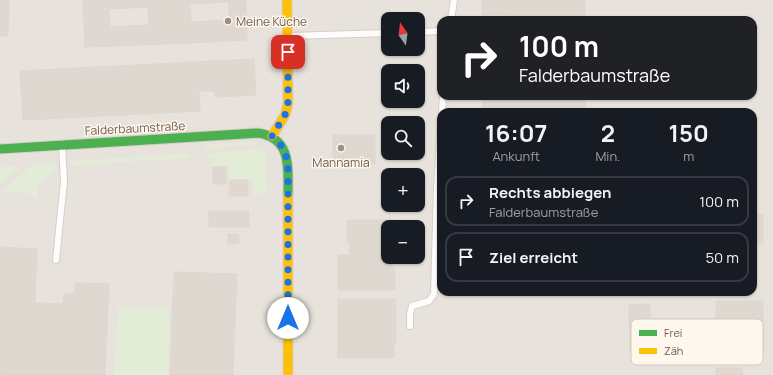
<!DOCTYPE html>
<html lang="de">
<head>
<meta charset="utf-8">
<style>
  body { margin:0; font-family:Manrope,sans-serif; background:#20242c; color:#f1f3f6; height:100vh; display:flex; flex-direction:column; font-size:15px; white-space:nowrap }
  * { box-sizing:border-box; margin:0 }
  p { font-size:13px; color:#9ea1a6 }
  .icon { flex:none; width:22px; height:22px; fill:none; stroke:currentColor; stroke-width:2; stroke-linecap:round; stroke-linejoin:round }
  .map { position:relative; flex:1; overflow:hidden }
  .details { position:absolute; left:437px; top:108px; width:320px; height:188px; display:flex; flex-direction:column; background:#171b24; border-radius:12px; box-shadow:0 1px 3px #0004 }
  .details>* { flex:none }
  .banner { position:absolute; left:437px; top:16px; width:320px; height:84px; border-radius:12px; box-shadow:0 1px 3px #0004; background:#202124; color:#fff; overflow:hidden }
  .needle { width:26px; rotate:346deg }
  .tools { position:absolute; left:381px; top:12px; display:grid; gap:8px }
  .tools a { display:grid; place-items:center; width:44px; height:44px; border-radius:8px; background:#171b24; box-shadow:0 1px 3px #0004; font-size:20px }
  .pin { position:absolute; display:grid; place-items:center; width:34px; height:34px; color:#fff; margin:-17px; border-radius:8px; box-shadow:0 2px 6px #0006 }
  .me { position:absolute; width:44px; margin:-22px; rotate:0deg; stroke-linejoin:round; filter:drop-shadow(0 0 3px #0008) }
  .turn { display:flex; align-items:center; gap:14px; height:84px; padding:0 16px; font-size:18px }
  .turn .icon { width:52px; height:52px; stroke-width:2.5 }
  .turn b { display:block; font-size:28px; line-height:34px }
  .eta { display:flex; justify-content:space-evenly; align-items:center; height:68px; text-align:center }
  .eta b { font-size:24px; font-weight:700; line-height:28px }
  ul { padding:0; list-style:none }
  li { display:flex; align-items:center; gap:12px; height:50px; margin:0 8px 6px; padding:0 8px; border:2px solid #363941; border-radius:12px }
  li div { flex:1 }
  li b { display:block; font-size:15px }
  li em { font-style:normal }
  .map>svg:first-child { display:block }
  .industrial { fill:#e8e2dc; fill-rule:evenodd }
  .green { fill:#e3ecd7 }
  .building { fill:#dfd8d1; stroke:#dfd6ce; fill-rule:evenodd }
  .lines { fill:none; stroke-linecap:round; stroke-linejoin:round }
  .lane-casing { stroke:#d5cfc9; stroke-width:8 }
  .fast-casing { stroke:#d4cec6; stroke-width:11 }
  .slow-casing { stroke:#d4cec6; stroke-width:11 }
  .lane { stroke:#fefdfc; stroke-width:6 }
  .fast { stroke:#4caf50; stroke-width:9 }
  .slow { stroke:#ffc107; stroke-width:9 }
  .route { stroke:#1a73e8; stroke-width:7; stroke-dasharray:0 12.6 }
  .poi-dot { fill:#a09084; stroke:#fdf7ed; stroke-width:1.5 }
  .labels { text-anchor:middle; dominant-baseline:central; stroke-width:3; stroke-linejoin:round; paint-order:stroke }
  .poi-label { font-size:12px; fill:#725b4d; stroke:#fdf7ed; text-anchor:start }
  .street-label { font-size:12px; fill:#725b4d; stroke:#fdf7ed }
  .key { fill:#fdf7ed; stroke:#d3c8bd; stroke-width:1 }
  .key-label { font-size:11px; fill:#725b4d }
</style>
</head>
<body>
<div class="map">
<svg width="773" height="375" viewBox="0 0 773 375">
  <rect width="100%" height="100%" fill="#f6f2eb"/>
  <path class="industrial" d="M0,0H773V375H0ZM388,19H418V49H388ZM441,20H753V96H441ZM388,71H418V101H388ZM441,112H753V292H441ZM388,123H418V153H388ZM388,175H418V205H388ZM388,227H418V257H388Z"/>
  <path class="green" d="M249,142L257,144L204,148L203,145Z
    M259,149L266,154L267,193H253V180H230L229,167H213L212,160L204,154Z
    M189,154V158L70,165L71,161Z
    M55,162L57,167L37,186V198L24,192L0,193L32,165Z
    M21,165L0,183V167Z
    M118,307L170,308L168,375H114Z"/>
  <path class="building" d="M0,0H9L8,36H0Z
    M83,0H165L166,44L85,47ZM148,7L149,25L110,27L109,9Z
    M165,0H246L247,40L166,44ZM228,2L230,20L191,22L190,4Z
    M482,0H585V20H511V15H482Z
    M254,59L256,95L215,97L213,61Z
    M213,61L215,91H199L200,111L23,120L20,71Z
    M482,96H586V112H482Z
    M333,135H375V164H333Z
    M213,167H226V184H213Z
    M230,180H248V196H229Z
    M209,211H249V227H209Z
    M753,214H763V243L753,244Z
    M347,220H396V227H388V257H392V269H395V290H338V255H350V242H347Z
    M228,234H239V243L228,244Z
    M0,247L37,249L35,303L63,304L64,294H75V283L109,284L105,375H0Z
    M174,272L237,274L233,375H170Z
    M338,299H396V343H394V358H338Z
    M716,301H763V354H716Z
    M650,304V352H630L629,305Z
    M716,368H742L743,375H716Z"/>
  <g class="lines">
    <g class="lane-casing">
      <path id="lane" d="M451,20L454,0
        M418,32L441,31
        M289,36L388,33
        M442,112L443,96
        M56,260L64,181L62,146
        M410,326V314L412,306L429,301L434,294L437,189L441,121"/>
    </g>
    <g class="fast-casing">
      <path id="fast" d="M0,149L258,133C292,138 288,168 288,195"/>
    </g>
    <g class="slow-casing">
      <path id="slow" d="M272,136L285,115L288,104L287,0
        M288,195V375"/>
    </g>
    <use href="#lane" class="lane"/>
    <use href="#fast" class="fast"/>
    <use href="#slow" class="slow"/>
  </g>
  <g class="lines">
    <path class="route" d="M288,52V104L285,115L272,136C281,143 286,152 288,164V318"/>
  </g>
  <g class="poi-dot">
    <circle cx="228" cy="21" r="4"/>
    <circle cx="341" cy="148" r="4"/>
  </g>
  <g class="labels">
    <g class="poi-label">
      <text x="236" y="21">Meine Küche</text>
      <text x="341" y="162" text-anchor="middle">Mannamia</text>
    </g>
    <g class="street-label">
      <text transform="translate(135 128) rotate(-3)">Falderbaumstraße</text>
    </g>
  </g>
  <rect x="631" y="319" width="132" height="46" rx="6" class="key"/>
  <rect x="639" y="330" width="18" height="6" fill="#4caf50"/>
  <rect x="639" y="348" width="18" height="6" fill="#ffc107"/>
  <g class="key-label">
    <text x="664" y="337">Frei</text>
    <text x="664" y="355">Zäh</text>
  </g>
</svg>
<div class="tools">
<a><svg class="needle" viewBox="-14 -14 28 28"><path d="M0-13l5 13h-10z" fill="#e53935"/><path d="M0 13l5-13h-10z" fill="#9ea1a6"/></svg></a>
<a><svg class="icon" aria-label="sound" viewBox="0 0 24 24"><path d="M4 9h4l5-4v14l-5-4H4zM17 9q2 3 0 6"/></svg></a>
<a><svg class="icon" aria-label="search" viewBox="0 0 24 24"><circle cx="10" cy="10" r="6"/><path d="M15 15l6 6"/></svg></a>
<a>+</a>
<a>−</a>
</div>
<div class="pin" style="left:288px;top:52px;background:#d93025"><svg class="icon" aria-label="arrive" viewBox="0 0 24 24"><path d="M6 21V4h12l-3 4 3 4H6"/></svg></div>
<svg class="me" style="left:288px;top:318px" viewBox="-20 -20 40 40"><circle r="19" fill="#fff"/><path d="M0-13L10 11 0 6-10 11z" fill="#1a73e8"/></svg>
<div class="banner">
<div class="turn"><svg class="icon" aria-label="right" viewBox="0 0 24 24"><path d="M7 20v-9h11M14 6l5 5-5 5"/></svg><div><b>100 m</b>Falderbaumstraße</div></div>
</div>
<section class="details">
<div class="eta">
<div><b>16:07</b><p>Ankunft</p></div>
<div><b>2</b><p>Min.</p></div>
<div><b>150</b><p>m</p></div>
</div>
<ul>
<li><svg class="icon" aria-label="right" viewBox="0 0 24 24"><path d="M7 20v-9h11M14 6l5 5-5 5"/></svg><div><b>Rechts abbiegen</b><p>Falderbaumstraße</p></div><em>100 m</em></li>
<li><svg class="icon" aria-label="arrive" viewBox="0 0 24 24"><path d="M6 21V4h12l-3 4 3 4H6"/></svg><div><b>Ziel erreicht</b></div><em>50 m</em></li>
</ul>
</section>
</div>
</body>
</html>
